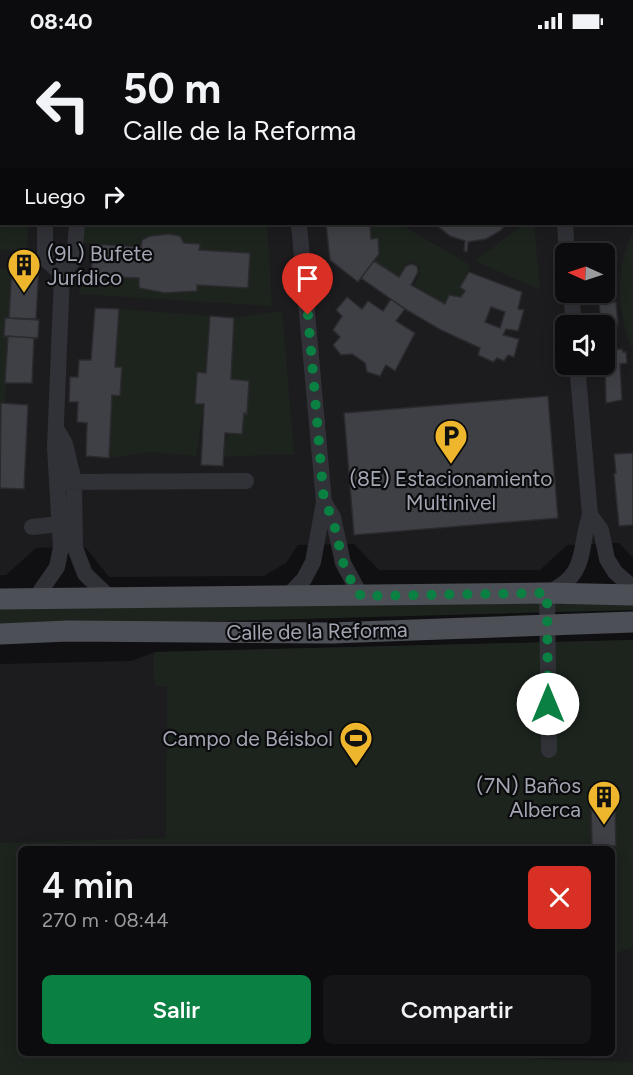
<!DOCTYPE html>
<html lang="es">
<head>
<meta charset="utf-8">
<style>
  body { margin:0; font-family:Figtree,sans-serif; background:#151517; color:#f1f3f6; height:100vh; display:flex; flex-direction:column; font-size:22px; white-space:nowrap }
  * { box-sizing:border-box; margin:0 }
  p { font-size:20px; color:#9a9b9e }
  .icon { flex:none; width:33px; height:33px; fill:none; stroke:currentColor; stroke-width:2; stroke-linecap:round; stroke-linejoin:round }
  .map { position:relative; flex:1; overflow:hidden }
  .details { position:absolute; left:18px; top:804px; width:597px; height:210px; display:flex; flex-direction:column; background:#0c0c0e; border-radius:9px; box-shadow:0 3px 15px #0003,0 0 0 2px #2c2c2e }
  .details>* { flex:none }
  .guide { position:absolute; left:0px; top:0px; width:633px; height:183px; box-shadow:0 3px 15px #0003,0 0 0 2px #2c2c2e; background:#0c0c0e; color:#f1f3f6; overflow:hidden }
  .needle { width:39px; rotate:273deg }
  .fabs { position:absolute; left:555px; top:201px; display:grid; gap:12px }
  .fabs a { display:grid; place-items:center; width:60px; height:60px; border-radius:9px; background:#0c0c0e; box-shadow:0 3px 15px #0003,0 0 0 2px #2c2c2e; font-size:30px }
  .pin { position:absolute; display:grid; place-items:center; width:51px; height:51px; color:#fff; margin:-62px -26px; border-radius:50% 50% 50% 0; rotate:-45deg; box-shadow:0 0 6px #0007 }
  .pin .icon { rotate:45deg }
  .me { position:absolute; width:66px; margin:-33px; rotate:0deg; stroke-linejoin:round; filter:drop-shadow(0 0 4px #0008) }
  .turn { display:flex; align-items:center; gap:21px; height:126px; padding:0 24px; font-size:27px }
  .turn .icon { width:78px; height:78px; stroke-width:2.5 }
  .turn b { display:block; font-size:42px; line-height:51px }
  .then { display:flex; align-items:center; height:57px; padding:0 24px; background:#0003; gap:12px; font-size:22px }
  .round { display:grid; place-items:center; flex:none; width:63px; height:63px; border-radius:9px; background:#151517 }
  .head { display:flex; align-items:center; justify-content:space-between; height:102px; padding:0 24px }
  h1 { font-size:36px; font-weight:600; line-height:45px }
  .action { display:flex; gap:12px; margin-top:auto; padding:12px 24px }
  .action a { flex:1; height:69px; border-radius:9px; background:#0b8043; color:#fff; font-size:24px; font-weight:600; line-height:69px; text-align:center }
  .action a+a { background:#151517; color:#f1f3f6 }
  .status { display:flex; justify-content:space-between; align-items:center; height:42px; padding:0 30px; background:#0c0c0e; direction:ltr }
  .status svg { height:16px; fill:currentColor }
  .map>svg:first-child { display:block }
  .built { fill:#1c1c1f; fill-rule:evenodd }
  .green { fill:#1d241e }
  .building { fill:#3f4045; stroke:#2b2a2e; stroke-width:1.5; fill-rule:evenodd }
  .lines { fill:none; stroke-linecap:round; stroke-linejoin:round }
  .minor { stroke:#313237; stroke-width:16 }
  .major { stroke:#4d4f56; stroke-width:21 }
  .route { stroke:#0b8043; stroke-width:10; stroke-dasharray:0 18 }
  .labels { text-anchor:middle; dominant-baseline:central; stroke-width:4.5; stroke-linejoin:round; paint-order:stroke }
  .poi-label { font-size:21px; fill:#a2a6b2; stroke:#0b0b0d; text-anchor:end }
  .street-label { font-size:21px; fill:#a2a6b2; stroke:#0b0b0d }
</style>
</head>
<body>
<div class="status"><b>08:40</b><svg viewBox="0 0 49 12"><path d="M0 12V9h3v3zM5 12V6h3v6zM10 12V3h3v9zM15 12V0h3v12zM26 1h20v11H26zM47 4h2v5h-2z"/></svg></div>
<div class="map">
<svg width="633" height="1033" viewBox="0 0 633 1033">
  <rect width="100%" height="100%" fill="#101012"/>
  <path class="built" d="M0,0H633V516L619,501L567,503L540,528H379L354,502L298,503L286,521L264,534L109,535L86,506L61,505L36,506L6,533H0ZM2,2H632V182H2ZM566,212H604V250H566ZM566,284H604V322H566Z
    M633,598V1033H0V622L131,619L155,610ZM21,807H612V1011H21Z"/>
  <path class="green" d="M0,138L2,182H28L27,209L0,208Z
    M84,182H267L272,264L79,252L81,234L139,236V246L165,251L196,249L197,243L248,245L250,211L199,208V202L184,201L180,194C166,192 154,192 142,198L141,205L84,201Z
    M370,182H400L470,223L461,245L465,249L461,255L450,252L445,262L414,243L420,231L419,224L413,220L406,222L399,235L374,219L379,212L378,197H371Z
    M524,182H534L540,248L475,219Z
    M633,190V310C617,271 614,229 633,190Z
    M0,227H11L9,276H5L4,294H8L5,361L1,362L0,387Z
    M119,267L210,274L206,331H197L195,361L204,362L196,414L151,410L109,416L112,353H120L122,326L115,325Z
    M282,269L294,412L220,415L229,391L242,392L244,371H247L249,339L231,337L234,276Z
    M633,561V568L0,585V564Z
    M633,598V905L612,913V807H21V1011H519L522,1014L535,1017L633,1020V1033H0V801L166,796L167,644H155L153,623L155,610Z"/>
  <path class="building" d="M0,0H49L2,2V12Z
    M312,0H419V2H312Z
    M326,182H370L371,197L378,196L379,212L358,240L330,218Z
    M435,182H507L500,189L486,197L468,200L467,210L464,209L465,199L450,194Z
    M169,192L180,194L184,201L200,202L199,208L250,211L248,246L197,243V249L165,251L139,246V236L91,234L93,202L141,205L142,198L150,194Z
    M374,219L399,235L406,224L412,222L417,224L418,230L411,243L445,262L449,253L461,255L465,249L460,245L469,230L522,250L518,267L524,268L518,289L506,287L503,293L519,297L514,315L508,313L504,319L497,316L493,320L478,313L480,306L441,288L405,267L361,236ZM491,265L505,270L500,286L485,280Z
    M12,222L39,224L36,277L9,276Z
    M347,255L362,267L368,259L383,269L391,257L405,267L396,279L415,291L395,329L386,323L380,334L367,330L365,321L352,312L341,313L333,303L340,295L333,288L342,274L336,268Z
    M616,260L618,282L601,283L599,262Z
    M95,266L119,267L115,325H122L120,354L112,353L109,416L86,414L87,381L77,380L78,360H69L70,335H78L79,318H91Z
    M210,274L234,276L231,337L249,339L247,372L244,371L242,392L225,391L223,424L201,423L204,362H195L197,330L206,331Z
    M5,276L39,278L38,296L4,294Z
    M8,294L34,296L32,341H5Z
    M622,307L623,310H626L627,321L620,322L622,358L606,361L605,324L602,322H604V308Z
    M548,354L558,476L354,493L344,371Z
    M1,361L28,363L24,447L0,446Z
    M633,411V483L619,484L614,432L616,431L614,412Z
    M615,763L616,804H592L591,764Z"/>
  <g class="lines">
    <path class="minor" d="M283,0V2
      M437,0V2
      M549,0L550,2
      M632,46H633
      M0,108L2,107
      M632,134H633
      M45,182V217L62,232L74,218L77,182
      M565,182L567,212
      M571,250L574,284
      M577,322L590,473L601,488L607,517L615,530L633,546
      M59,391L65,402L74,439L75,506L85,532L109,555
      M58,440L246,439
      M324,460L333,475L343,521L361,554
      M32,485L69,481
      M287,555L304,537L313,520L324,460L299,182
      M35,557L57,525L61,505L55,406L62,232
      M549,708L547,551C589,533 578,508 590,473"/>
    <path class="major" d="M0,557L547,551L633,553
      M0,592L68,589L332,591L633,580"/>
  </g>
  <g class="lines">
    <path class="route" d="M308,273L324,460C336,479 337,498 343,520C346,532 354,543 361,554L547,551L548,662"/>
  </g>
  <defs>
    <g id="building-pin" transform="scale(1.725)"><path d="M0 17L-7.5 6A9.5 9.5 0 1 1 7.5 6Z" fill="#edb62d" stroke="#0b0b0d"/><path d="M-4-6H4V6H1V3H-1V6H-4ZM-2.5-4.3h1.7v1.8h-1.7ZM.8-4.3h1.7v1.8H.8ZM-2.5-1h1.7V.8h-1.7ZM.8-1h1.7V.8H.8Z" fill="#111"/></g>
    <g id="parking-pin" transform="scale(1.725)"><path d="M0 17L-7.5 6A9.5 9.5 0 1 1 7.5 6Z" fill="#edb62d" stroke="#0b0b0d"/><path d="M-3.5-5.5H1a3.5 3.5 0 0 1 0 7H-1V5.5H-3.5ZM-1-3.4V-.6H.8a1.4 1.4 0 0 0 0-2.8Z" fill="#111"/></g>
    <g id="stadium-pin" transform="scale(1.725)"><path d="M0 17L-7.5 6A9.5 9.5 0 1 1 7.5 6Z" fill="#edb62d" stroke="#0b0b0d"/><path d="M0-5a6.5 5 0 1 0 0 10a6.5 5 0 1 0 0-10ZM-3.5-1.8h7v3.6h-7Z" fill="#111"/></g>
  </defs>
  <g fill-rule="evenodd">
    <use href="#building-pin" x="24" y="223"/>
    <use href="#parking-pin" x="451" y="394"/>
    <use href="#stadium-pin" x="356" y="696"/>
    <use href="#building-pin" x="604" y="755"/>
  </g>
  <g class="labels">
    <g class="poi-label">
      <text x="47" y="211" text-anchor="start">(9L) Bufete<tspan x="47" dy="24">Jurídico</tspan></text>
      <text x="451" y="436" text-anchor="middle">(8E) Estacionamiento<tspan x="451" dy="24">Multinivel</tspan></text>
      <text x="333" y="696">Campo de Béisbol</text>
      <text x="581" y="743">(7N) Baños<tspan x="581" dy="24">Alberca</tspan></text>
    </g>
    <g class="street-label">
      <text transform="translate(317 589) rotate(-1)">Calle de la Reforma</text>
    </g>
  </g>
</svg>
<div class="fabs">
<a><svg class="needle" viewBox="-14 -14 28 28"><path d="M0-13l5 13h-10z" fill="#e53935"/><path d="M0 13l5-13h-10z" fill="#9a9b9e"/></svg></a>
<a><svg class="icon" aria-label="sound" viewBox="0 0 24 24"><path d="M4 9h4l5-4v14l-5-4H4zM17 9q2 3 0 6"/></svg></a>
</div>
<div class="pin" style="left:308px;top:273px;background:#d93025"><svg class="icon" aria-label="arrive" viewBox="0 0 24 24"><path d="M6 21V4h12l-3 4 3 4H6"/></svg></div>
<svg class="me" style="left:548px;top:662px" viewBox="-20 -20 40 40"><circle r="19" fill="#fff"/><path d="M0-13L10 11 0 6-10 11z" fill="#0b8043"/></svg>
<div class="guide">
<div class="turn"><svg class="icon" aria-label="left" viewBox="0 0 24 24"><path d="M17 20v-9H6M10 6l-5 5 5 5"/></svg><div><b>50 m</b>Calle de la Reforma</div></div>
<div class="then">Luego<svg class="icon" aria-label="right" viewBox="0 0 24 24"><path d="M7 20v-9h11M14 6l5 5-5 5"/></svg></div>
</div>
<section class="details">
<div class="head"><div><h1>4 min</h1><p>270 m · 08:44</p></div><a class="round" style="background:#d93025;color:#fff"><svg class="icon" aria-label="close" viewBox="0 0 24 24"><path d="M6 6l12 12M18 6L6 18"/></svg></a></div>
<div class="action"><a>Salir</a><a>Compartir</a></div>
</section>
</div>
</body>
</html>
